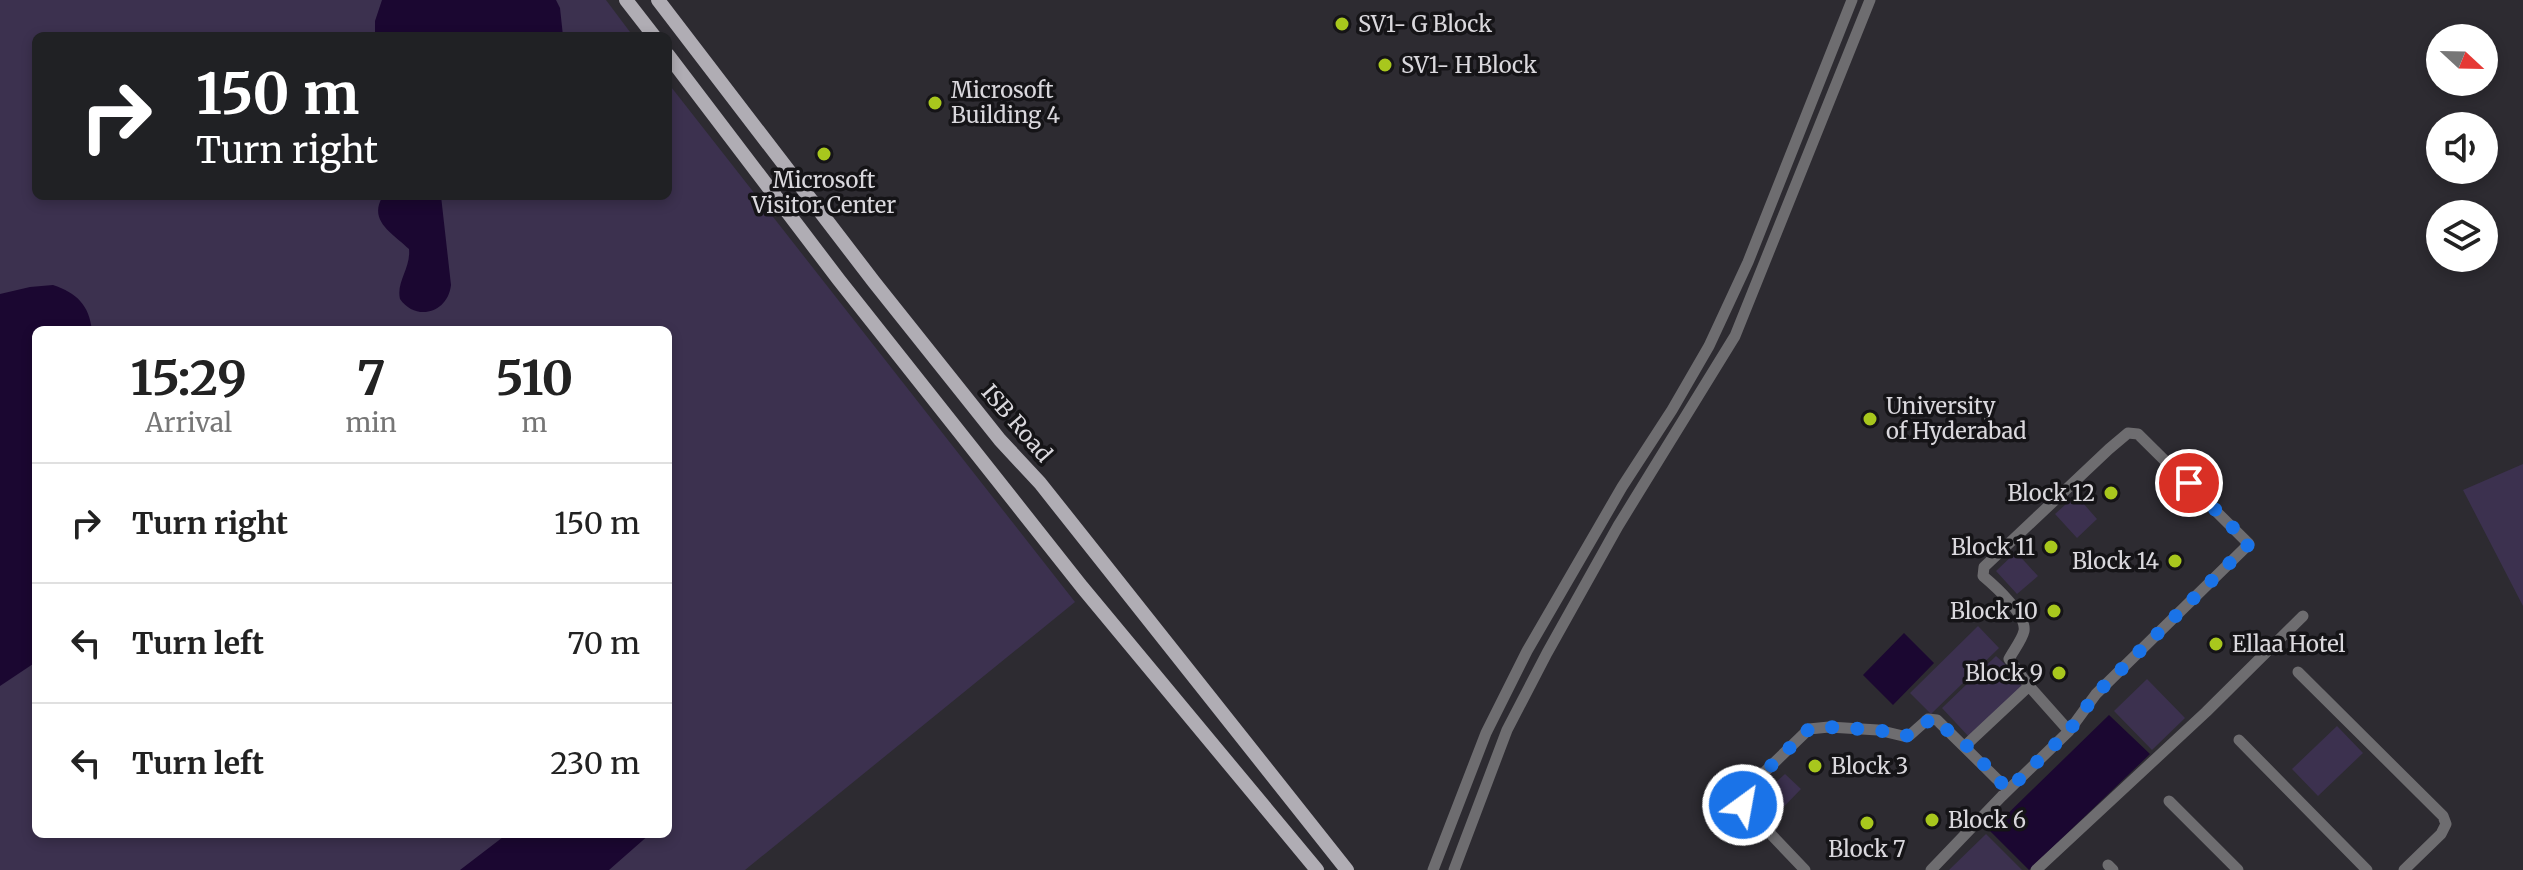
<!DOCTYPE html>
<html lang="en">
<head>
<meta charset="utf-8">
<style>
  body { margin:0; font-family:Merriweather,serif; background:#f6f6f6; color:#222; height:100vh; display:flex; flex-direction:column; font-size:30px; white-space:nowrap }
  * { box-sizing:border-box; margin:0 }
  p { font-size:26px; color:#767676 }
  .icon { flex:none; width:44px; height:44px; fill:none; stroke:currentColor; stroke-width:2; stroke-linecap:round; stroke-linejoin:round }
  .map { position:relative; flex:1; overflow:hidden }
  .sheet { position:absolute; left:32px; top:326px; width:640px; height:512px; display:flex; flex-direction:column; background:#fff; border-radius:12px; box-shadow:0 4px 12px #0003 }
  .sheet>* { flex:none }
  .guide { position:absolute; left:32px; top:32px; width:640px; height:168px; border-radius:12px; box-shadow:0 4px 12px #0003; background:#202124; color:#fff; overflow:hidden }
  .needle { width:52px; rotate:112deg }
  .fabs { position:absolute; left:2426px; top:24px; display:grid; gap:16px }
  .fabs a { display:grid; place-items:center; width:72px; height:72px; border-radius:50%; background:#fff; box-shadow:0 4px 12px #0003; font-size:40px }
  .pin { position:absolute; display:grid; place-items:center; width:68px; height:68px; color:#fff; margin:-34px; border:4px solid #fff; border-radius:50%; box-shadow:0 2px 8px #0007 }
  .me { position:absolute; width:88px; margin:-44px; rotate:32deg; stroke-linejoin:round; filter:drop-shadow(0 0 6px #0008) }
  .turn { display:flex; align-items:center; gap:28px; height:168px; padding:0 32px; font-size:36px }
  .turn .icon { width:104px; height:104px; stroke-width:2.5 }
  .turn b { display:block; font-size:56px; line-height:68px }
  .eta { display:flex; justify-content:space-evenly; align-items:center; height:136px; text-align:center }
  .eta b { font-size:48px; font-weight:700; line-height:56px }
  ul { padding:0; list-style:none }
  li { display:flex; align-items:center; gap:24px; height:120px; padding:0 32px; border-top:2px solid #e0e0e0 }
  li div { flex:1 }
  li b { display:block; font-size:30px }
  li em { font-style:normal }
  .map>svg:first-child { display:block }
  .green { fill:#3c314f; fill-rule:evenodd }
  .water { fill:#1b0731 }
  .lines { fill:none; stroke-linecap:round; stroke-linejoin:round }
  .minor { stroke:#6e6d70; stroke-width:11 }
  .major { stroke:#b0adb4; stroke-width:14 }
  .route { stroke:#1a73e8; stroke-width:14; stroke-dasharray:0 25.2 }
  .poi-dot { fill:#a8c71d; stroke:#151417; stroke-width:3 }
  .labels { text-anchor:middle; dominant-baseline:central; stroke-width:7; stroke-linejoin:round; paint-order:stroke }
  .poi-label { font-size:22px; fill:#dad8dd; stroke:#151417; text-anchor:start }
  .street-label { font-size:22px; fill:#dad8dd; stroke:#151417 }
</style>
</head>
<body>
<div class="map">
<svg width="2523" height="870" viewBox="0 0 2523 870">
  <rect width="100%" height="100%" fill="#2d2b31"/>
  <path class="green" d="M0,0H606L633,36H36V196H668V83L1075,602L745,870H0ZM36,330H668V834H36Z
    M2523,464V606L2463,490Z
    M2076,495L2097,519L2077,538L2055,514Z
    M2016,552L2038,576L2017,594L1996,571Z
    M1978,626L1999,648L1931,714L1910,693Z
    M1996,656L2029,686L1970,738L1942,708Z
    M2147,679L2185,718L2152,750L2114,711Z
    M2337,726L2363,753L2318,796L2292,769Z
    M1785,774L1801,789L1772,819L1758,798Z
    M1986,834L2022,870H1949Z"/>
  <path class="water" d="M382,0H556L560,8L563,36H375V21Z
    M383,196H441L451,285C448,313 416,322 400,299C396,282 411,268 409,249C394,234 367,221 383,196Z
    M53,285C77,293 89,305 92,330H36V662L0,686V294L30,287Z
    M1904,633L1934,663L1893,705L1863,675Z
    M2109,715L2150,754L2029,870L1990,831Z
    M507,834H650L609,870H460Z"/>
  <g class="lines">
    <path class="minor" d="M2298,672L2443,816L2446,824L2441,834L2404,870
      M2029,686L2069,731
      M2239,740L2367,870
      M2169,801L2238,870
      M2108,865L2113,870
      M1433,870L1486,733L1527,651L1622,487L1672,410L1709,346L1748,262L1852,0
      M1454,870L1507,730L1547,653L1618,526L1735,336L1870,0
      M1805,870L1743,805L1747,789L1809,729L1829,727L1878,730L1903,736L1910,735L1928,719L1937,720L2008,790
      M1931,870L2002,796L2069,731L2096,694L2249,544L2138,434L2128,433L2109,449L1984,567L1983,576C1995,586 2027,615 2024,631C2022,640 2013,651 2009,659L2029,686L1966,745
      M2036,870L2206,712L2303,616"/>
    <path class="major" d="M626,0L654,36
      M658,0L874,282L1000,440L1040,483L1347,870
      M668,55L839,280L1082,587L1317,870"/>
  </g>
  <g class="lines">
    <path class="route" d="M1743,805L1747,789L1809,729L1829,727L1878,730L1903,736L1910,735L1932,718L1966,745L2008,790L2069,731L2096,694L2249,544L2189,483"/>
  </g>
  <g class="poi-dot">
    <circle cx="1342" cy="24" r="8"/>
    <circle cx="1385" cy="65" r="8"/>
    <circle cx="935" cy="103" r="8"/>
    <circle cx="824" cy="154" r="8"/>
    <circle cx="1870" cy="419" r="8"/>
    <circle cx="2111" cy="493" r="8"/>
    <circle cx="2051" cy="547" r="8"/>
    <circle cx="2175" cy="561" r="8"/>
    <circle cx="2054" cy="611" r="8"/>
    <circle cx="2216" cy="644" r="8"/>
    <circle cx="2059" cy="673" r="8"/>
    <circle cx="1815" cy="766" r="8"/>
    <circle cx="1932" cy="820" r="8"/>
    <circle cx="1867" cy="823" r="8"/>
  </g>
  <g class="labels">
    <g class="poi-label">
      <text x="1358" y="24">SV1- G Block</text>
      <text x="1401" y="65">SV1- H Block</text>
      <text x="951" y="90">Microsoft<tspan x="951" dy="25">Building 4</tspan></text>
      <text x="824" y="180" text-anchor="middle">Microsoft<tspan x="824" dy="25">Visitor Center</tspan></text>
      <text x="1886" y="406">University<tspan x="1886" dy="25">of Hyderabad</tspan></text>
      <text x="2095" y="493" text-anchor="end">Block 12</text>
      <text x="2035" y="547" text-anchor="end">Block 11</text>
      <text x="2159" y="561" text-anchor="end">Block 14</text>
      <text x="2038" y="611" text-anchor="end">Block 10</text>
      <text x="2232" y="644">Ellaa Hotel</text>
      <text x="2043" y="673" text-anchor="end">Block 9</text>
      <text x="1831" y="766">Block 3</text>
      <text x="1948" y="820">Block 6</text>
      <text x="1867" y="849" text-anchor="middle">Block 7</text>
    </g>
    <g class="street-label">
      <text transform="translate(1017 423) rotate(49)">ISB Road</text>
    </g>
  </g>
</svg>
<div class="fabs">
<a><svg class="needle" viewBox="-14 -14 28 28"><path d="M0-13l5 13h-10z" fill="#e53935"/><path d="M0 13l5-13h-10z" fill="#767676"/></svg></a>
<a><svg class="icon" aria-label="sound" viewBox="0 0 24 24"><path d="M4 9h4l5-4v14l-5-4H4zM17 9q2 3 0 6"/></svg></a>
<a><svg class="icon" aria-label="layers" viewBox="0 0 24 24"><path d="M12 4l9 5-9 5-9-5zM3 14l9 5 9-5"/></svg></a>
</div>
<div class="pin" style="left:2189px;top:483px;background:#d93025"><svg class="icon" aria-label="arrive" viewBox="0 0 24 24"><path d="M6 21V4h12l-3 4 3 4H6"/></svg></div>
<svg class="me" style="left:1743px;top:805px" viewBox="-20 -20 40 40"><circle r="17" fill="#1a73e8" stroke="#fff" stroke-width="3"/><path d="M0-11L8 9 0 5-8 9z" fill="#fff"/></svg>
<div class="guide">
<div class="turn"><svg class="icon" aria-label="right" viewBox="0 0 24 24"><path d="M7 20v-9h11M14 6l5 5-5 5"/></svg><div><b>150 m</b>Turn right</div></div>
</div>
<section class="sheet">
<div class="eta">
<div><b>15:29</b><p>Arrival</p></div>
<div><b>7</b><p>min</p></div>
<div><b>510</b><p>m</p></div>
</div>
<ul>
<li><svg class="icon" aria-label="right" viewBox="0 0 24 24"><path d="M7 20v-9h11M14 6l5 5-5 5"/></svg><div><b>Turn right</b></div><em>150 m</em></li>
<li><svg class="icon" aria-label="left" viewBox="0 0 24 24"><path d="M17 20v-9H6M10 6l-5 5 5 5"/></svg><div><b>Turn left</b></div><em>70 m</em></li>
<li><svg class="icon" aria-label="left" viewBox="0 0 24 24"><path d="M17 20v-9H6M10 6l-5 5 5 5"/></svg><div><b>Turn left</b></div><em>230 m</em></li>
</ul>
</section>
</div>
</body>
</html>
